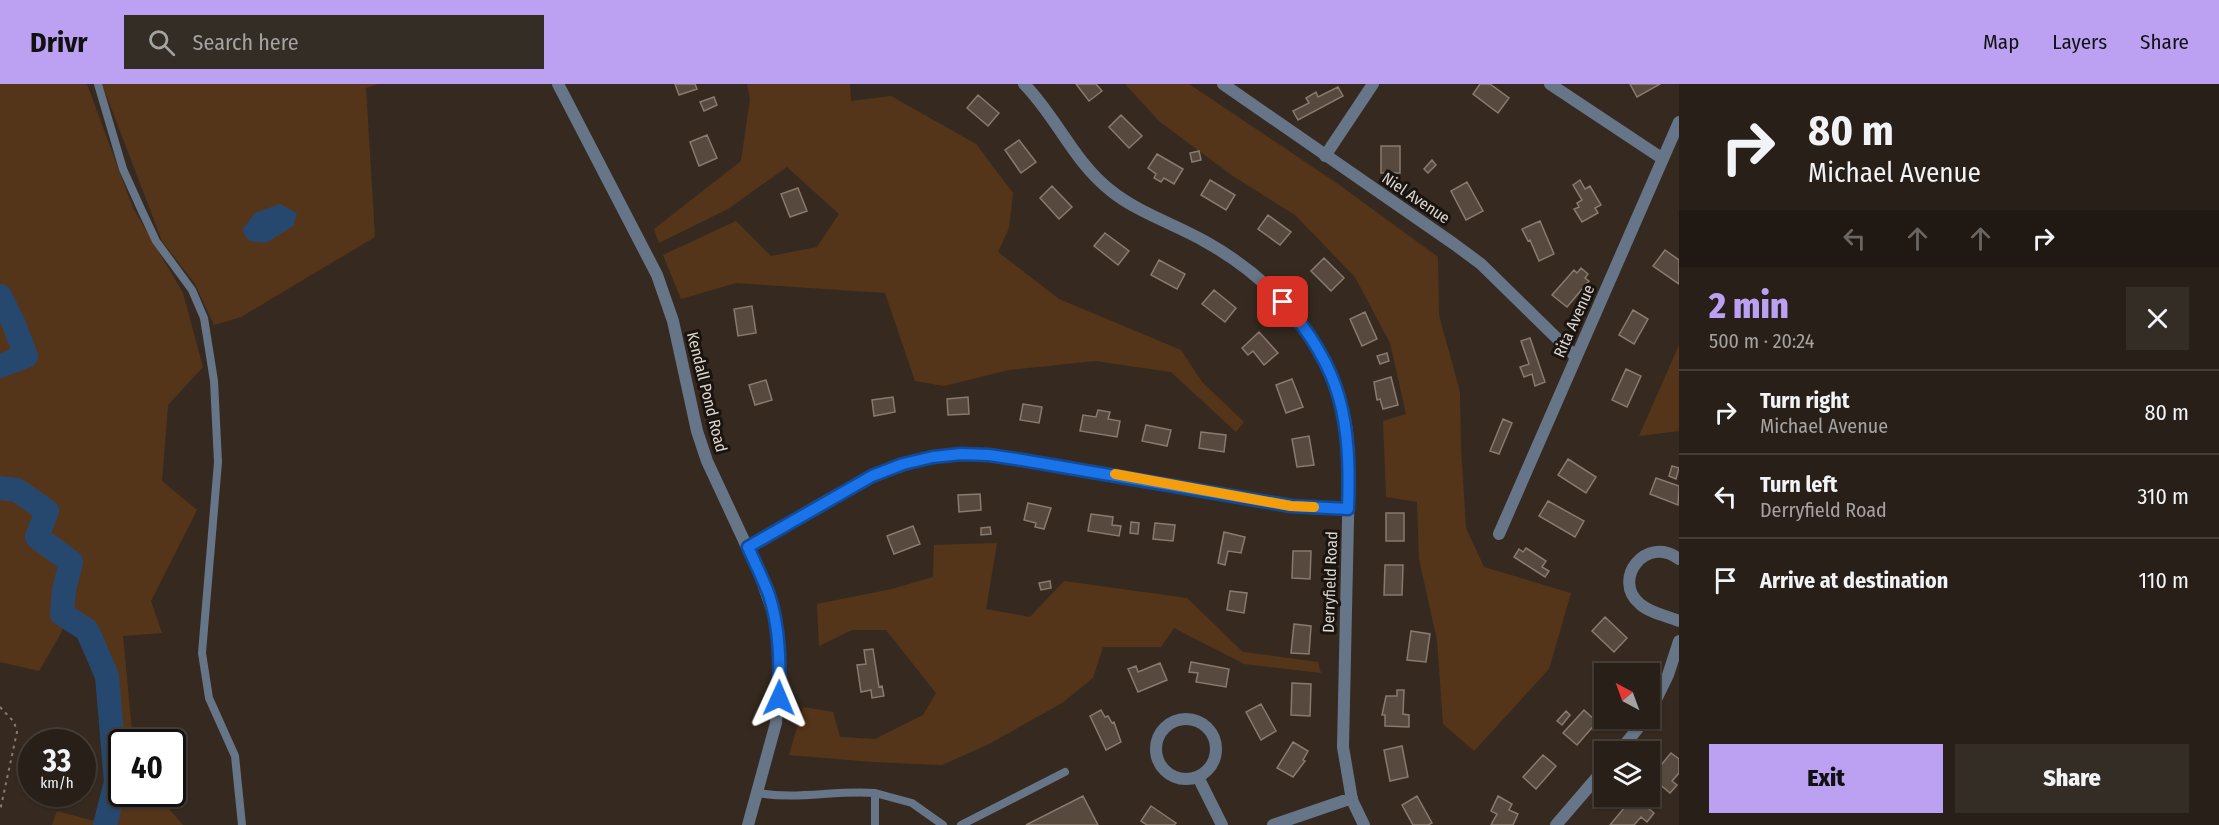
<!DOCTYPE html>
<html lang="en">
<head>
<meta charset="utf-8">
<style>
  body { margin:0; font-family:"Fira Sans Condensed",sans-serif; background:#342d25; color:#f1f3f6; height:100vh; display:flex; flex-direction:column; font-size:22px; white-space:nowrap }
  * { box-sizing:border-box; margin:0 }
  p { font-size:20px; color:#a5a3a2 }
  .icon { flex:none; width:33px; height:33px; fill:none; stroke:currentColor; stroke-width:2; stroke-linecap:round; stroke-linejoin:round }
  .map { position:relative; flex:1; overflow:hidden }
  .sheet { display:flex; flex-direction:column; background:#282018; width:540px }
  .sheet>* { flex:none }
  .banner { background:#282018; color:#f1f3f6; overflow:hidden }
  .needle { width:39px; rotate:319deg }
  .tools { position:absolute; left:1594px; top:579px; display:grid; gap:12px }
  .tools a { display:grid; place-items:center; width:66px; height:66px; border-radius:0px; background:#282018; box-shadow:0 2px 4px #0004,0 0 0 2px #443e37; font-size:30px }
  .speed { position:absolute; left:18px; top:645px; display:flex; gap:12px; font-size:30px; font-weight:700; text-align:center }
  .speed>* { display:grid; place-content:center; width:78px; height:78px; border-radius:50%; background:#282018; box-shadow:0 2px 4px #0004,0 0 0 2px #443e37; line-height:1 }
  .speed small { font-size:15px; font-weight:400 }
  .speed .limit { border:3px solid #111; border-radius:9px; background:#fff; color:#111 }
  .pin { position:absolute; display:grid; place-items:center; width:51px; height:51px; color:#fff; margin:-26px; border-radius:12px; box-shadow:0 3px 9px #0006 }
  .me { position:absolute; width:66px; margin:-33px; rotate:1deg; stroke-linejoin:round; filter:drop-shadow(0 0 4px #0008) }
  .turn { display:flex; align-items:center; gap:21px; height:126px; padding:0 30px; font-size:27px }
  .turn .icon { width:78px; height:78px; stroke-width:2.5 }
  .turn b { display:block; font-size:42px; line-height:51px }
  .lanes { display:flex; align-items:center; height:57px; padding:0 30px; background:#0003; justify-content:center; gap:30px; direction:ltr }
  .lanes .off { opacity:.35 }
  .round { display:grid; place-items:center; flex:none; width:63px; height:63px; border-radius:0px; background:#342d25 }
  .headline { display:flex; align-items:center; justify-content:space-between; height:102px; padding:0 30px }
  h1 { font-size:36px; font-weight:800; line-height:45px; color:#bca0f2 }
  .cta { display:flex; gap:12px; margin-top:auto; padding:12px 30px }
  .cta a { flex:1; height:69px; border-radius:0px; background:#bca0f2; color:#111; font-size:24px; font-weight:800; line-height:69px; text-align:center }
  .cta a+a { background:#342d25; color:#f1f3f6 }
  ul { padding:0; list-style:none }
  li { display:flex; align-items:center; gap:18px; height:84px; padding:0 30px; border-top:2px solid #443e37 }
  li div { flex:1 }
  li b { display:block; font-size:22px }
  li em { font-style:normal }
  header { display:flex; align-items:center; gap:36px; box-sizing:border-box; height:84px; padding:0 30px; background:#bca0f2; color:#111 }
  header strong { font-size:28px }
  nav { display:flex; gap:33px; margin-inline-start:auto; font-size:21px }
  .search { width:420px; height:54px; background:#342d25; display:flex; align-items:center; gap:15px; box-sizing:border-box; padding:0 21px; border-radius:0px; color:#a5a3a2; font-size:22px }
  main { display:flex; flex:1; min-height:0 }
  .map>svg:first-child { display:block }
  .green { fill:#553519 }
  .water { fill:#27486e }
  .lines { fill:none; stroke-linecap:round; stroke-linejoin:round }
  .river { stroke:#27486e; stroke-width:24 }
  .building { fill:#57493e; stroke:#897a6e; stroke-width:1.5 }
  .path { stroke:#867b73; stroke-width:2; stroke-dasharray:3 4.5; stroke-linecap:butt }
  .service { stroke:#667588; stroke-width:8 }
  .minor { stroke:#667588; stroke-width:12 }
  .tertiary { stroke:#667588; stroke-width:12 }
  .route-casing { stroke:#114b97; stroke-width:15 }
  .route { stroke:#1a73e8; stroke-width:10 }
  .slow { stroke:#f59e0b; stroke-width:10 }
  .labels { text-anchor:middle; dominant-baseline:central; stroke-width:6; stroke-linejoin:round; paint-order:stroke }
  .street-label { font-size:16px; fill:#ded6cf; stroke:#19140f }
</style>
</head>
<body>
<header>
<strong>Drivr</strong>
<div class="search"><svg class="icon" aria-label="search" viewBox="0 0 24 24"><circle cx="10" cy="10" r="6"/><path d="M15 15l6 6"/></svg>Search here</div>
<nav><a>Map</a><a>Layers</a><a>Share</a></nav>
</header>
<main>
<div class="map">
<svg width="1679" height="741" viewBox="0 0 1679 741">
  <rect width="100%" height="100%" fill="#362a20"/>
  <path class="green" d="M0,0H87L133,124L183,209L203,283L168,321L162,397L197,426L151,517L162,549L123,552L133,658H122L121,699L114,616L87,562L72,522L60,551L39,587L0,578Z
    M102,0H378L366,4L375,153L241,233L214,241L195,200L162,157Z
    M747,0H850L851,17L891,12L976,60L1013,109L1009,144L998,168L1059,215L1181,266L1202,298L1244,338L1236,348L1171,288L1095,277L1009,286L944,302L915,297L885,209L736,199L681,215L663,171L736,137L771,172L817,163L839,130L787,83L728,125L659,159L654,145L741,77L750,15Z
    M1125,0H1189L1338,100L1438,173L1439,231L1460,308L1461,364L1466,444L1484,483L1571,509L1549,585L1474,667L1443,640L1437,556L1419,475L1417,418L1386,413L1383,337L1406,330L1390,259L1355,193L1295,131L1233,92L1160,38Z
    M1679,261V347L1639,352Z
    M997,459L986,525L1030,533L1064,497L1187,514L1243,568L1318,578L1321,589L1244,580L1174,544L1161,563H1103L1093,594L1062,619L989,660L942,681L872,678L789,671L803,623L833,628L840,653L875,655L923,631L936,609L886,546H852L819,562L817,520L892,505L933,493L934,461Z
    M121,700L122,710H156L183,741H115Z
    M57,727L109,741H52Z"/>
  <path class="water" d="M280,120L297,129L293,142L266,159L249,157L242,146L255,129Z"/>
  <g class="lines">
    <path class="river" d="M0,212L13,238L26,272L0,282
      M0,404L17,406L47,427L37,453L71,478L64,506L62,530L87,546L107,592L116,698L105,741"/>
  </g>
  <path class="building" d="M675,0H695L697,5L679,11Z
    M1076,0H1096L1102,7L1089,17Z
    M1480,0H1490L1509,14L1498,29L1473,10Z
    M1630,0H1660L1637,13Z
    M1338,3L1343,12L1298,36L1293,27L1309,19L1306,14L1316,8L1318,13Z
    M978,11L999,29L988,42L967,24Z
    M714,13L717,21L704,27L700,18Z
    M1121,31L1142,52L1129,64L1109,43Z
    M707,51L717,74L699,82L690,58Z
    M1019,56L1036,78L1021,89L1005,66Z
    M1381,62H1400V89H1381Z
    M1199,67L1201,76L1192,78L1190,69Z
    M1157,70L1183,85L1174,100L1164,94L1161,98L1154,94L1156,90L1148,84Z
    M1432,76L1436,81L1428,89L1424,85Z
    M1210,96L1235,111L1226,126L1201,111Z
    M1580,96L1585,105L1590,102L1601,121L1595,124L1598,129L1582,138L1574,125L1579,123L1577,119L1582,116L1573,101Z
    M1467,98L1483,127L1466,136L1451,107Z
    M1052,102L1072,123L1059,135L1040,114Z
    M798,104L807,127L790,133L781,110Z
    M1268,131L1291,148L1280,161L1258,145Z
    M1540,137L1554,170L1539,177L1530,156L1528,157L1522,145Z
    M1105,149L1129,167L1118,181L1094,162Z
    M1665,166L1679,176V200L1653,182Z
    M1324,174L1344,194L1331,207L1311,187Z
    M1159,176L1185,190L1177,205L1151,191Z
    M1581,184L1588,190L1585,194L1589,197L1567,223L1552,211L1574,186L1577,189Z
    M1214,206L1236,224L1225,238L1202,220Z
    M752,222L756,249L738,252L734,225Z
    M1633,226L1648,235L1634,260L1619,251Z
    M1365,228L1377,255L1362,262L1350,235Z
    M1259,248L1278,269L1264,281L1253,267L1248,271L1242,264Z
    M1530,254L1545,298L1535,302L1532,290L1524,293L1520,283L1529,280L1521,257Z
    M1387,269L1389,277L1380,280L1377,272Z
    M1626,285L1641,292L1627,323L1612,316Z
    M1391,293L1398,321L1383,325L1380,315L1377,316L1374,298Z
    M1292,295L1303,323L1286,329L1276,301Z
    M766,296L772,316L755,321L749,301Z
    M893,313L895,328L874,332L872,316Z
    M968,313L969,330L948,331L947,315Z
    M1023,320L1042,323L1039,339L1020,336Z
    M1098,326L1110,328L1108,335L1120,337L1117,353L1080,347L1083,331L1096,333Z
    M1503,335L1512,339L1499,370L1490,367Z
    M1146,341L1171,346L1167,362L1142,357Z
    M1201,348L1226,351L1224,368L1199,364Z
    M1309,352L1314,381L1297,383L1292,355Z
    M1568,375L1596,393L1586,409L1558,391Z
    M1672,382L1679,384L1676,395L1669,392Z
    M1656,394L1679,402L1678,421L1650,410Z
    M980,410L981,426L959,428L958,411Z
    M1548,417L1584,437L1575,453L1539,432Z
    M1028,419L1051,424L1044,445L1035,443L1036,439L1024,436Z
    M1386,429H1404V457H1386Z
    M1091,430L1113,433L1112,441L1121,442L1119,452L1088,447Z
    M1131,438L1139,439L1138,450L1130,449Z
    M1155,439L1175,441L1173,457L1153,455Z
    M913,442L920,460L894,470L887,452Z
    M990,443L991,450L981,451V444Z
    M1224,448L1245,453L1241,469L1228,467L1225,481L1218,479Z
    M1526,464L1546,477L1542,483L1549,487L1545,493L1514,473L1519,465L1523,468Z
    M1293,467H1311L1310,495L1292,494Z
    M1385,481H1403L1402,511H1384Z
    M1050,497L1051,504L1041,506L1039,499Z
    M1230,507L1247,509L1244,529L1227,526Z
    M1605,533L1627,554L1614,568L1592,547Z
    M1294,540L1311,542L1309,570L1291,569Z
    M1411,547L1430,550L1426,578L1407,576Z
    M873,565L879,603L882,602L884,612L872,614L871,606L861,608L857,581L866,580L864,566Z
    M1191,578L1229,585L1226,603L1196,598L1198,589L1189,588Z
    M1160,579L1167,596L1138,608L1128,585L1136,582L1138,588Z
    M1607,581L1622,590H1607L1603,587Z
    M1605,594V616L1595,611Z
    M1292,599L1311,600L1310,632L1291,631Z
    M1397,606H1404L1403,630L1409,631V643L1385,642V631H1382L1386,612H1397Z
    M1261,620L1276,647L1261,656L1246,628Z
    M1101,626L1105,633L1108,632L1112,639L1114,638L1121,658L1106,666L1090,632Z
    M1584,626L1597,638L1577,661L1563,649Z
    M1566,627L1570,631L1562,641L1557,637Z
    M1293,658L1308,667L1303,676L1305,677L1293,693L1277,684Z
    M1402,662L1408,693L1390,697L1384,666Z
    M1671,669L1679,675V689L1672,697L1677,701L1670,709L1651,693Z
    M1543,671L1556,682L1536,705L1523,693Z
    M1083,712L1098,741H1026Z
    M1417,712L1432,739L1428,741H1413L1402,721Z
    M1498,712L1512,720L1509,726L1518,730L1513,741H1491L1497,730L1491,727Z
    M1634,712L1654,729L1647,738L1641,733L1634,741H1610Z
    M1151,722L1176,739L1174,741H1147L1141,737Z"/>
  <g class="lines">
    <path class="path" d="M0,623L14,638L17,648L0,727"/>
    <path class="service" d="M98,0L123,85L141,125L156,157L192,206L204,234L214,297L218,378L202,569L209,614L235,672L242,741
      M758,709C797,716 835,706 875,709V741
      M875,709L912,719L943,741
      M961,741L1065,688"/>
    <path class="minor" d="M1024,0C1056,32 1074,78 1110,106C1138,129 1175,140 1206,158C1274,196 1330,259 1345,336C1349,354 1349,373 1349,391L1343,663L1352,716L1364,741
      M1223,0L1454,160L1481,180L1576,273
      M1550,0L1663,75
      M1325,72L1373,0
      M1499,450L1679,38
      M748,463C814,425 880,376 959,370C980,369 1002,373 1022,376L1291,422L1349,425
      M1679,475C1646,450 1611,496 1640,520C1650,529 1667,532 1679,537
      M1650,628L1668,591L1679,557
      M1156 665a30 30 0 1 1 60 0a30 30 0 1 1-60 0Z
      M1619,668L1646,634
      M1198,693L1222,741
      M1273,741L1352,714
      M1556,741L1605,684"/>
    <path class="tertiary" d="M558,0L657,191L673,237L697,347L707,377L760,491L775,534L780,586L776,639L748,741"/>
  </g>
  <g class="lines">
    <g class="route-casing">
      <path id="route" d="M779,614C780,579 780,544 769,511C763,495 755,479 748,463L872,392L903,380L933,373L961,370L989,371L1022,376L1291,422L1348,425C1351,338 1343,285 1283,218"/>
    </g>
    <use href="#route" class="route"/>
    <path class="slow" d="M1115,390L1291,422L1314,423"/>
  </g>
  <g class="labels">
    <g class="street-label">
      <text transform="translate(1416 114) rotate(34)">Niel Avenue</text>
      <text transform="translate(1574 237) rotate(-66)">Rita Avenue</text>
      <text transform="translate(707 308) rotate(76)">Kendall Pond Road</text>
      <text transform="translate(1330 498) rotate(-88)">Derryfield Road</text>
    </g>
  </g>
</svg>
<div class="tools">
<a><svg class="needle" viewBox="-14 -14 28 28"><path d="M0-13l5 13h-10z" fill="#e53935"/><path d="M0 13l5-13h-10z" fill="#a5a3a2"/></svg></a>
<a><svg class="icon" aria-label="layers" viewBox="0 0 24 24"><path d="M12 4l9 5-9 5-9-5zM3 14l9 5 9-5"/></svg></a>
</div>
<div class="speed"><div>33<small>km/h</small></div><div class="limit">40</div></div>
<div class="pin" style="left:1283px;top:218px;background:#d93025"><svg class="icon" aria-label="arrive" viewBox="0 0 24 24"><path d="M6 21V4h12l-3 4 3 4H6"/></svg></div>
<svg class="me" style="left:779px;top:614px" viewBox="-20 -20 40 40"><path d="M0-17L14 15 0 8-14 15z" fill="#1a73e8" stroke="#fff" stroke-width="4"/></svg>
</div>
<section class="sheet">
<div class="banner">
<div class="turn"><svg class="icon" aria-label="right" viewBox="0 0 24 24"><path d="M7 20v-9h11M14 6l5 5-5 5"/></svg><div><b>80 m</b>Michael Avenue</div></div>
<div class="lanes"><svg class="icon off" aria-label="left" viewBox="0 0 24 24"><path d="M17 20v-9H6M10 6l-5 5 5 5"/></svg><svg class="icon off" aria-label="ahead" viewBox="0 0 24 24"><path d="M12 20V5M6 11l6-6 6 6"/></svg><svg class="icon off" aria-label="ahead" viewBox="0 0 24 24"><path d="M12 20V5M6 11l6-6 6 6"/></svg><svg class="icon" aria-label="right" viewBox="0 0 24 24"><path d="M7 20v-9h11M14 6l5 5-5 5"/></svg></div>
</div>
<div class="headline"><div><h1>2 min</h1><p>500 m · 20:24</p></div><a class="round"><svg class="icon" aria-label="close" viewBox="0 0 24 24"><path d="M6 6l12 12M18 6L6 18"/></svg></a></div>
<ul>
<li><svg class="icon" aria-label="right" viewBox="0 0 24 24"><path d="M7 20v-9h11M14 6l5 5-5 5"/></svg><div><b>Turn right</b><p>Michael Avenue</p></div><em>80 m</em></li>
<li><svg class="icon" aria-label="left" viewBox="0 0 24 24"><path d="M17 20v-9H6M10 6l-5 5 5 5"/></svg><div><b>Turn left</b><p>Derryfield Road</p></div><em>310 m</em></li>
<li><svg class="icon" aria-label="arrive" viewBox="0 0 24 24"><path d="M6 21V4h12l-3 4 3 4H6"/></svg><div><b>Arrive at destination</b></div><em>110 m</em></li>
</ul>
<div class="cta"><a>Exit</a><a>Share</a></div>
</section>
</main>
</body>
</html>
